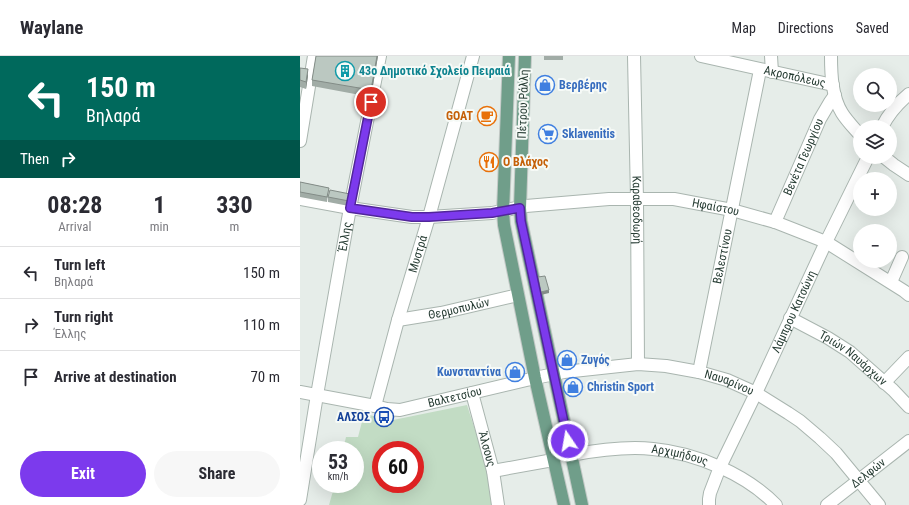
<!DOCTYPE html>
<html lang="en">
<head>
<meta charset="utf-8">
<style>
  body { margin:0; font-family:"Roboto Condensed",sans-serif; background:#f7f7f7; color:#2b2b33; height:100vh; display:flex; flex-direction:column; font-size:15px; white-space:nowrap }
  * { box-sizing:border-box; margin:0 }
  p { font-size:13px; color:#7c7c81 }
  .icon { flex:none; width:22px; height:22px; fill:none; stroke:currentColor; stroke-width:2; stroke-linecap:round; stroke-linejoin:round }
  .map { position:relative; flex:1; overflow:hidden }
  .side { display:flex; flex-direction:column; background:#fff; width:300px }
  .side>* { flex:none }
  .hud { background:#00695c; color:#fff; overflow:hidden }
  .buttons { position:absolute; left:553px; top:12px; display:grid; gap:8px }
  .buttons a { display:grid; place-items:center; width:44px; height:44px; border-radius:50%; background:#fff; box-shadow:0 4px 16px #0002; font-size:20px }
  .speed { position:absolute; left:12px; top:385px; display:flex; gap:8px; font-size:20px; font-weight:700; text-align:center }
  .speed>* { display:grid; place-content:center; width:52px; height:52px; border-radius:50%; background:#fff; box-shadow:0 4px 16px #0002; line-height:1 }
  .speed small { font-size:10px; font-weight:400 }
  .speed .limit { border:6px solid #d22; background:#fff; color:#111 }
  .pin { position:absolute; display:grid; place-items:center; width:34px; height:34px; color:#fff; margin:-17px; border:2px solid #fff; border-radius:50%; box-shadow:0 1px 4px #0007 }
  .me { position:absolute; width:44px; margin:-22px; rotate:348deg; stroke-linejoin:round; filter:drop-shadow(0 0 3px #0008) }
  .turn { display:flex; align-items:center; gap:14px; height:84px; padding:0 20px; font-size:18px }
  .turn .icon { width:52px; height:52px; stroke-width:2.5 }
  .turn b { display:block; font-size:28px; line-height:34px }
  .then { display:flex; align-items:center; height:38px; padding:0 20px; background:#0003; gap:8px; font-size:15px }
  .eta { display:flex; justify-content:space-evenly; align-items:center; height:68px; text-align:center }
  .eta b { font-size:24px; font-weight:700; line-height:28px }
  .action { display:flex; gap:8px; margin-top:auto; padding:8px 20px }
  .action a { flex:1; height:46px; border-radius:24px; background:#7c3aed; color:#fff; font-size:16px; font-weight:700; line-height:46px; text-align:center }
  .action a+a { background:#f7f7f7; color:#2b2b33 }
  ul { padding:0; list-style:none }
  li { display:flex; align-items:center; gap:12px; height:52px; padding:0 20px; border-top:1px solid #e1e1e2 }
  li div { flex:1 }
  li b { display:block; font-size:15px }
  li em { font-style:normal }
  header { display:flex; align-items:center; gap:24px; box-sizing:border-box; height:56px; padding:0 20px; background:#fff; border-bottom:1px solid #e1e1e2 }
  header strong { font-size:19px }
  nav { display:flex; gap:22px; margin-inline-start:auto; font-size:14px }
  main { display:flex; flex:1; min-height:0 }
  .map>svg:first-child { display:block }
  .green { fill:#c2dcc4; fill-rule:evenodd }
  .lines { fill:none; stroke-linecap:round; stroke-linejoin:round }
  .minor-casing { stroke:#a9b5af; stroke-width:14 }
  .major-casing { stroke:#c3c9c6; stroke-width:14 }
  .minor { stroke:#fff; stroke-width:12 }
  .major { stroke:#709e8a; stroke-width:12 }
  .wall { fill:#a1aca6 }
  .shaded-wall { fill:#838c87 }
  .building { fill:#bbc8c1; stroke:#838c87 }
  .route-casing { stroke:#51269a; stroke-width:10 }
  .route { stroke:#7c3aed; stroke-width:7 }
  .labels { text-anchor:middle; dominant-baseline:central; stroke-width:4; stroke-linejoin:round; paint-order:stroke }
  .culture-label { font-size:12px; font-weight:bold; fill:#0d838f; stroke:#f6faf7; text-anchor:start }
  .street-label { font-size:12px; fill:#273d34; stroke:#f6faf7 }
  .shop-label { font-size:12px; font-weight:bold; fill:#366cbe; stroke:#f6faf7; text-anchor:start }
  .food-label { font-size:12px; font-weight:bold; fill:#c56008; stroke:#f6faf7; text-anchor:end }
  .transit-label { font-size:12px; font-weight:bold; fill:#164399; stroke:#f6faf7; text-anchor:end }
</style>
</head>
<body>
<header>
<strong>Waylane</strong>
<nav><a>Map</a><a>Directions</a><a>Saved</a></nav>
</header>
<main>
<section class="side">
<div class="hud">
<div class="turn"><svg class="icon" aria-label="left" viewBox="0 0 24 24"><path d="M17 20v-9H6M10 6l-5 5 5 5"/></svg><div><b>150 m</b>Βηλαρά</div></div>
<div class="then">Then<svg class="icon" aria-label="right" viewBox="0 0 24 24"><path d="M7 20v-9h11M14 6l5 5-5 5"/></svg></div>
</div>
<div class="eta">
<div><b>08:28</b><p>Arrival</p></div>
<div><b>1</b><p>min</p></div>
<div><b>330</b><p>m</p></div>
</div>
<ul>
<li><svg class="icon" aria-label="left" viewBox="0 0 24 24"><path d="M17 20v-9H6M10 6l-5 5 5 5"/></svg><div><b>Turn left</b><p>Βηλαρά</p></div><em>150 m</em></li>
<li><svg class="icon" aria-label="right" viewBox="0 0 24 24"><path d="M7 20v-9h11M14 6l5 5-5 5"/></svg><div><b>Turn right</b><p>Έλλης</p></div><em>110 m</em></li>
<li><svg class="icon" aria-label="arrive" viewBox="0 0 24 24"><path d="M6 21V4h12l-3 4 3 4H6"/></svg><div><b>Arrive at destination</b></div><em>70 m</em></li>
</ul>
<div class="action"><a>Exit</a><a>Share</a></div>
</section>
<div class="map">
<svg width="609" height="449" viewBox="0 0 609 449">
  <rect width="100%" height="100%" fill="#e6ede9"/>
  <path class="green" d="M167,349L189,417L192,449H29L35,428H55V394H43L46,381H58L64,358L93,364ZM81,394H115V428H81Z"/>
  <g class="lines">
    <g class="minor-casing">
      <g id="minor">
        <path id="s1" d="M334,0L337,143L338,308"/>
        <path id="s2" d="M401,0L533,29"/>
        <path d="M471,0L472,16"/>
        <path d="M531,0C531,19 532,41 542,57C547,65 554,72 560,79"/>
        <path d="M582,71C589,57 598,47 609,38"/>
        <path d="M0,85L14,0"/>
        <path d="M584,101L594,109L609,119"/>
        <path id="s3" d="M0,143L50,152L112,161H129L192,157L226,150L309,143H374L432,154L475,166L526,186L604,235L609,239"/>
        <path id="s4" d="M475,166L520,63L530,46L535,39"/>
        <path d="M591,226L602,201"/>
        <path id="s5" d="M490,262L528,282L550,296L593,334L609,351"/>
        <path id="s6" d="M98,264L141,257L218,239"/>
        <path id="s7" d="M399,316L460,14"/>
        <path d="M584,327L609,301"/>
        <path id="s8" d="M0,336L75,350L87,353L100,354L235,322L264,316L338,308L366,310L399,316L427,324L456,337L488,357L500,365L520,382L536,397L579,449"/>
        <path id="s9" d="M172,337L193,415L198,449"/>
        <path id="s10" d="M75,350L98,264L129,161L173,0"/>
        <path id="s11" d="M271,399C298,394 326,390 353,393C396,397 446,418 476,449"/>
        <path d="M193,415L253,404"/>
        <path id="s12" d="M0,444L17,339L50,152L80,0"/>
        <path id="s13" d="M409,449V443L410,437L420,411L456,337L526,186L568,101"/>
        <path id="s14" d="M527,449L609,385"/>
      </g>
    </g>
    <g class="major-casing">
      <path id="major" d="M209,0L203,156L204,169L235,322L264,449
        M225,0L220,152L221,165L282,449"/>
    </g>
    <use href="#minor" class="minor"/>
    <use href="#major" class="major"/>
  </g>
  <path class="wall" d="M16,0H78L71,41L12,30V24Z
    M244,0H263V4H244Z
    M0,12L8,20L6,33L0,31Z
    M0,126L29,132L27,146L0,141Z
    M28,141L50,142L49,150L28,146Z"/>
  <path class="shaded-wall" d="M77,0H78L71,41V34Z
    M8,13V20L6,33V26Z
    M249,234V237L241,239V236Z"/>
  <path class="building" d="M16,0H77L71,34L12,24Z
    M0,12L8,13L6,26L0,24Z
    M0,126L29,132L27,141L0,136Z
    M30,134L50,138L49,145L28,141Z
    M245,220L249,234L241,236L238,221Z"/>
  <g class="lines">
    <g class="route-casing">
      <path id="route" d="M71,46L50,152L112,161H129L192,157L220,152L221,165L268,385"/>
    </g>
    <use href="#route" class="route"/>
  </g>
  <defs>
    <g id="building-ring" transform="scale(1)"><circle r="9.5" fill="#f6faf7" stroke="#0f9aa8" stroke-width="1.5"/><path d="M-4-6H4V6H1V3H-1V6H-4ZM-2.5-4.3h1.7v1.8h-1.7ZM.8-4.3h1.7v1.8H.8ZM-2.5-1h1.7V.8h-1.7ZM.8-1h1.7V.8H.8Z" fill="#0f9aa8"/></g>
    <g id="shop-ring" transform="scale(1)"><circle r="9.5" fill="#f6faf7" stroke="#3f7fe0" stroke-width="1.5"/><path d="M-5-2.5h2.3a2.7 3.5 0 0 1 5.4 0H5L5.5 6h-11ZM-1.5-2.5h3a1.5 2.3 0 0 0-3 0Z" fill="#3f7fe0"/></g>
    <g id="cafe-ring" transform="scale(1)"><circle r="9.5" fill="#f6faf7" stroke="#e8710a" stroke-width="1.5"/><path d="M-5.5-4.5H6V0H3Q3 3.5 0 3.5H-2.5Q-5.5 3.5-5.5 0ZM3-3.2v2h1.7v-2ZM-6 4.5H4V6H-6Z" fill="#e8710a"/></g>
    <g id="supermarket-ring" transform="scale(1)"><circle r="9.5" fill="#f6faf7" stroke="#3f7fe0" stroke-width="1.5"/><path d="M-6-5.5h2.5l.6 2H6L4.5 2H-2.5L-4.4-4H-6ZM-1.5 3.2a1.3 1.3 0 1 0 .1 0ZM3 3.2a1.3 1.3 0 1 0 .1 0Z" fill="#3f7fe0"/></g>
    <g id="restaurant-ring" transform="scale(1)"><circle r="9.5" fill="#f6faf7" stroke="#e8710a" stroke-width="1.5"/><path d="M-5-6h1v4h1v-4h1v4h1v-4h1v5L-1.5 .5V6h-2V.5L-5-1ZM5-6V6H3V1.5H1.5Q1.5-4 5-6Z" fill="#e8710a"/></g>
    <g id="bus-ring" transform="scale(1)"><circle r="9.5" fill="#f6faf7" stroke="#1a4fb4" stroke-width="1.5"/><path d="M-5-6H5V4H4V6H2V4H-2V6H-4V4H-5ZM-3.5-4V0h7V-4ZM-3.5 1.2v1.5H-2V1.2ZM2 1.2v1.5H3.5V1.2Z" fill="#1a4fb4"/></g>
  </defs>
  <g fill-rule="evenodd">
    <use href="#building-ring" x="45" y="15"/>
    <use href="#shop-ring" x="245" y="29"/>
    <use href="#cafe-ring" x="187" y="60"/>
    <use href="#supermarket-ring" x="248" y="78"/>
    <use href="#restaurant-ring" x="189" y="106"/>
    <use href="#shop-ring" x="267" y="304"/>
    <use href="#shop-ring" x="215" y="316"/>
    <use href="#shop-ring" x="273" y="331"/>
    <use href="#bus-ring" x="84" y="361"/>
  </g>
  <g class="labels">
    <g class="culture-label">
      <text x="59" y="15">43ο Δημοτικό Σχολείο Πειραιά</text>
    </g>
    <g class="street-label">
      <text stroke="none"><textPath href="#s2" startOffset="96">Ακροπόλεως</textPath></text>
      <text transform="translate(223 48) rotate(-88)">Πέτρου Ράλλη</text>
      <text stroke="none"><textPath href="#s4" startOffset="71">Βενέτα Γεωργίου</textPath></text>
      <text stroke="none"><textPath href="#s3" startOffset="419">Ηφαίστου</textPath></text>
      <text stroke="none"><textPath href="#s1" startOffset="154">Καραθεοδωρή</textPath></text>
      <text stroke="none"><textPath href="#s12" startOffset="267">Έλλης</textPath></text>
      <text stroke="none"><textPath href="#s10" startOffset="158">Μυστρά</textPath></text>
      <text stroke="none"><textPath href="#s7" startOffset="118">Βελεστίνου</textPath></text>
      <text stroke="none"><textPath href="#s6" startOffset="62">Θερμοπυλών</textPath></text>
      <text stroke="none"><textPath href="#s13" startOffset="212">Λάμπρου Κατσώνη</textPath></text>
      <text stroke="none"><textPath href="#s5" startOffset="75">Τριών Ναυάρχων</textPath></text>
      <text stroke="none"><textPath href="#s8" startOffset="438">Ναυαρίνου</textPath></text>
      <text stroke="none"><textPath href="#s8" startOffset="158">Βαλτετσίου</textPath></text>
      <text stroke="none"><textPath href="#s9" startOffset="58">Άλσους</textPath></text>
      <text stroke="none"><textPath href="#s11" startOffset="110">Αρχιμήδους</textPath></text>
      <text stroke="none"><textPath href="#s14" startOffset="52">Δελφών</textPath></text>
    </g>
    <g class="shop-label">
      <text x="259" y="29">Βερβέρης</text>
      <text x="262" y="78">Sklavenitis</text>
      <text x="281" y="304">Ζυγός</text>
      <text x="201" y="316" text-anchor="end">Κωνσταντίνα</text>
      <text x="287" y="331">Christin Sport</text>
    </g>
    <g class="food-label">
      <text x="173" y="60">GOAT</text>
      <text x="203" y="106" text-anchor="start">Ο Βλάχος</text>
    </g>
    <g class="transit-label">
      <text x="70" y="361">ΑΛΣΟΣ</text>
    </g>
  </g>
</svg>
<div class="buttons">
<a><svg class="icon" aria-label="search" viewBox="0 0 24 24"><circle cx="10" cy="10" r="6"/><path d="M15 15l6 6"/></svg></a>
<a><svg class="icon" aria-label="layers" viewBox="0 0 24 24"><path d="M12 4l9 5-9 5-9-5zM3 14l9 5 9-5"/></svg></a>
<a>+</a>
<a>−</a>
</div>
<div class="speed"><div>53<small>km/h</small></div><div class="limit">60</div></div>
<div class="pin" style="left:71px;top:46px;background:#d93025"><svg class="icon" aria-label="arrive" viewBox="0 0 24 24"><path d="M6 21V4h12l-3 4 3 4H6"/></svg></div>
<svg class="me" style="left:268px;top:385px" viewBox="-20 -20 40 40"><circle r="17" fill="#7c3aed" stroke="#fff" stroke-width="3"/><path d="M0-11L8 9 0 5-8 9z" fill="#fff"/></svg>
</div>
</main>
</body>
</html>
